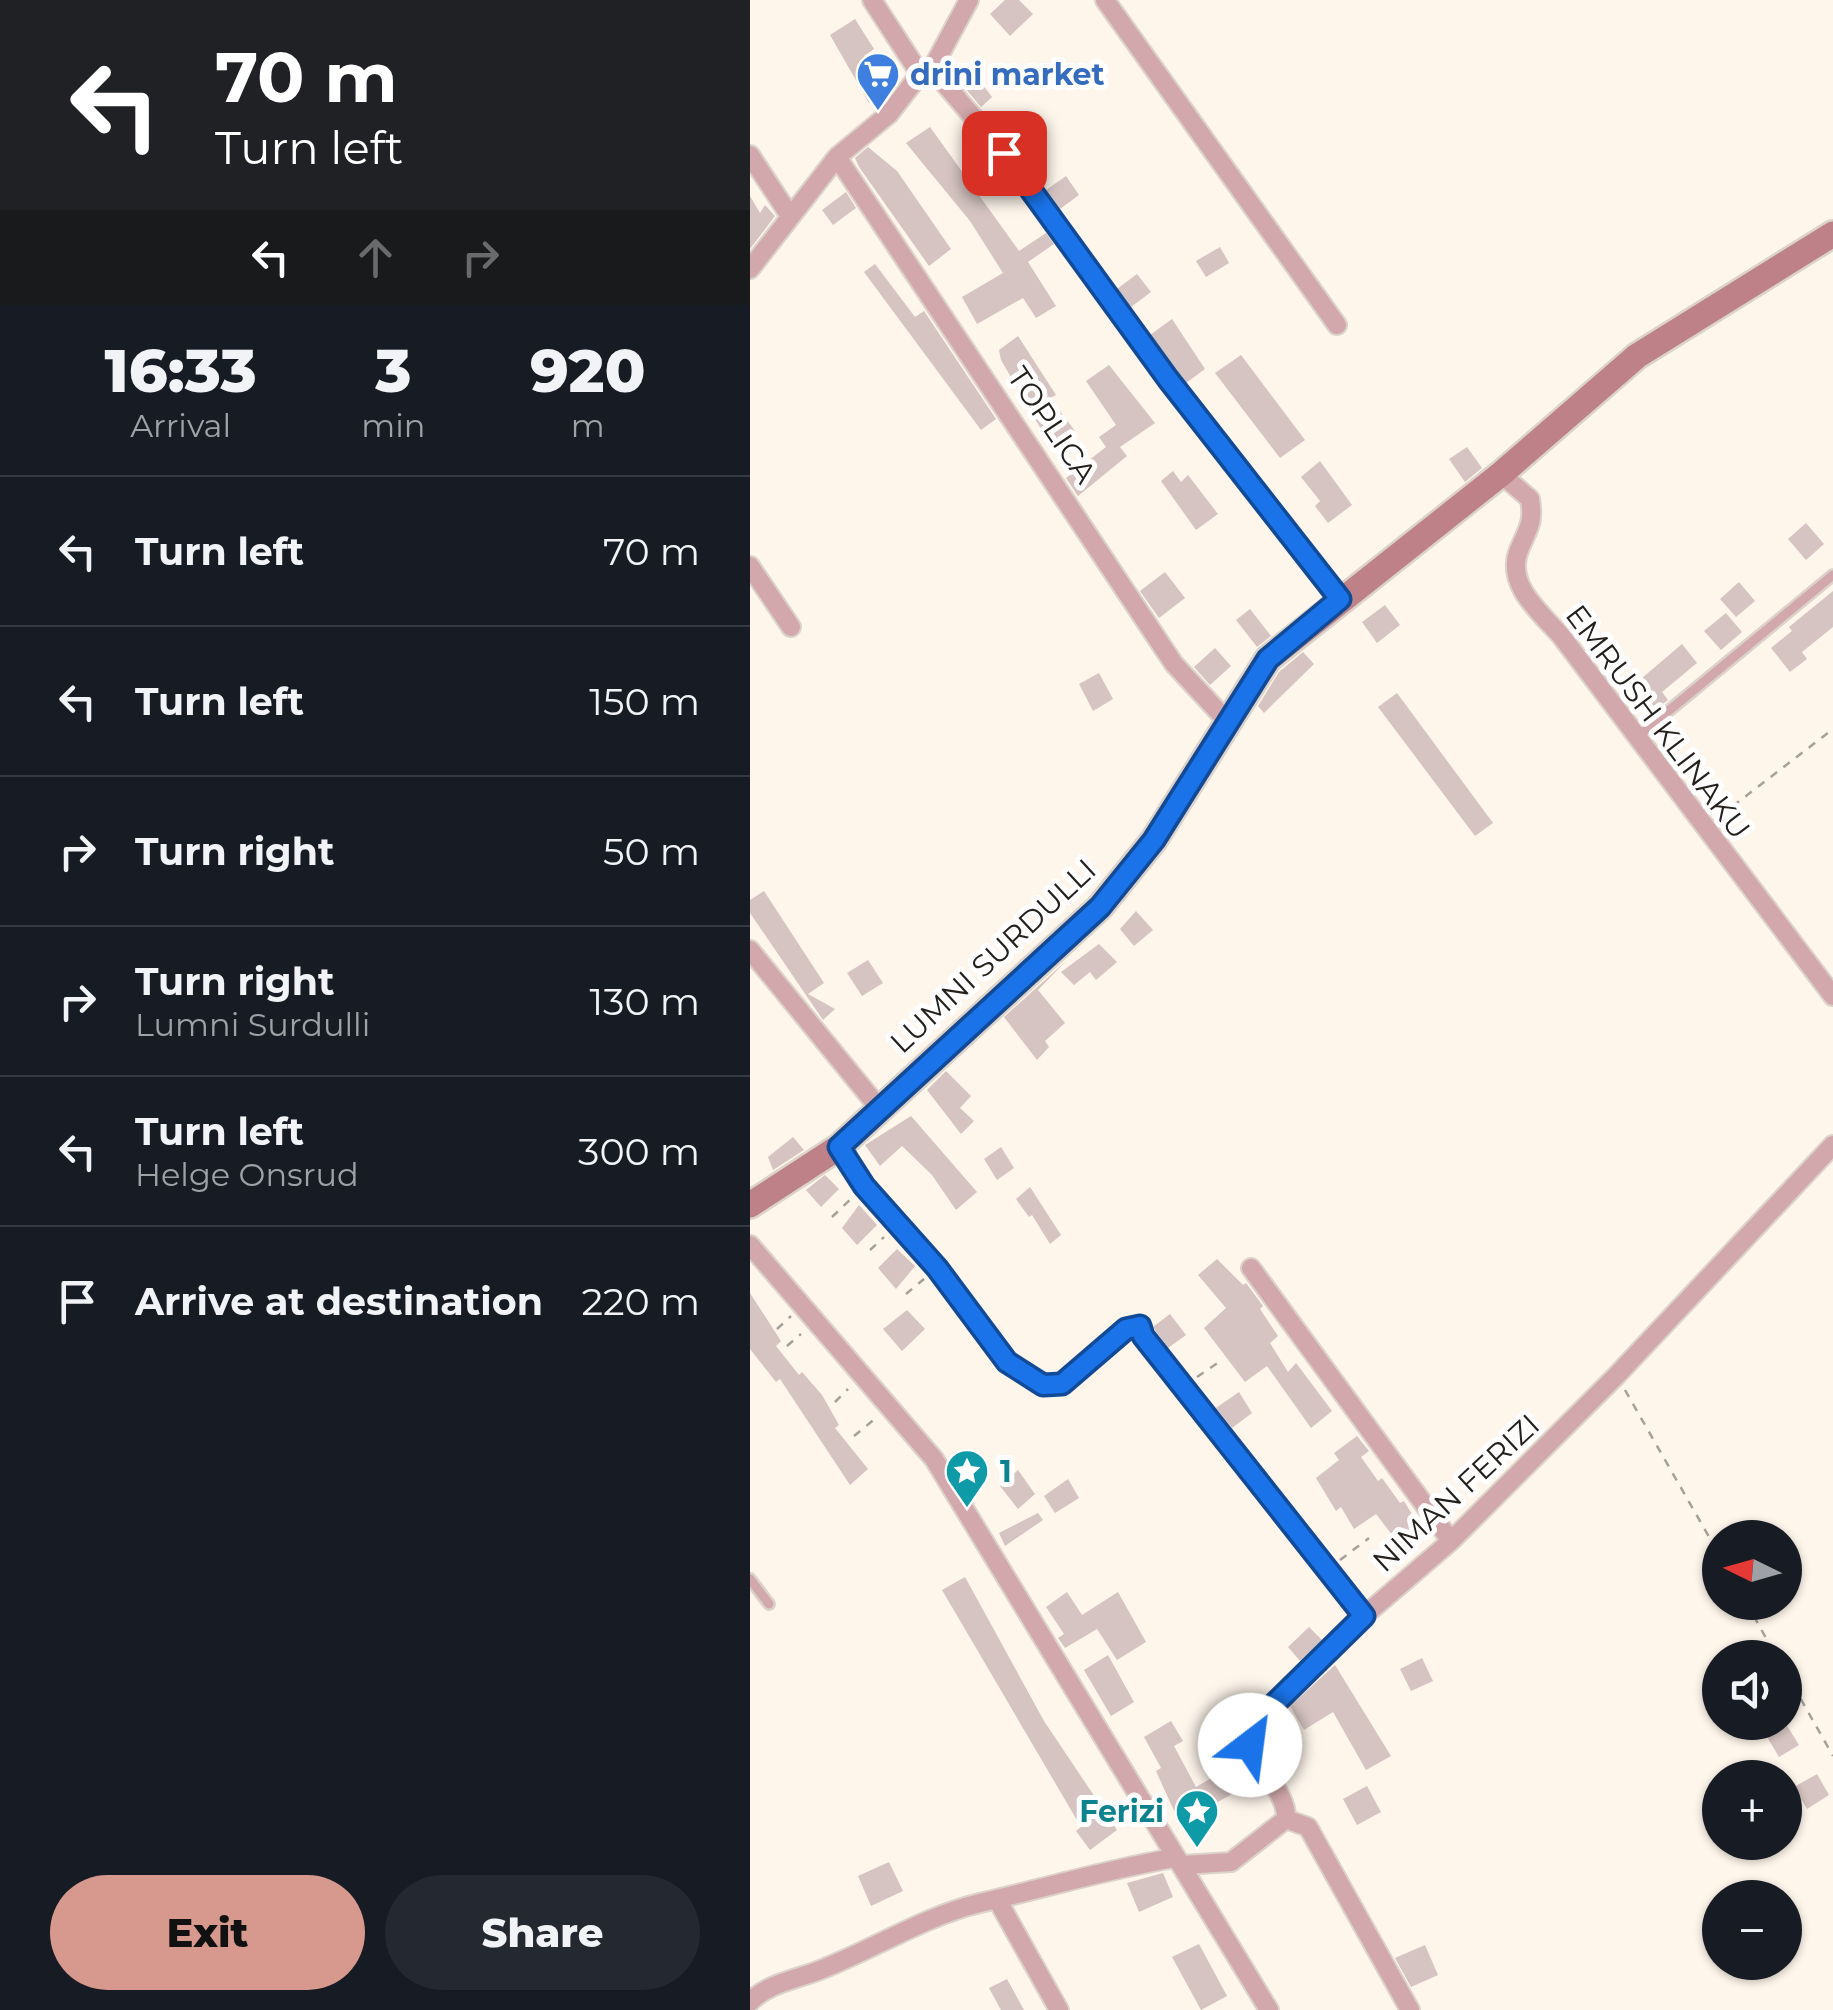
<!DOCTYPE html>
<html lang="en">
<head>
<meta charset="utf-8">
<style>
  body { margin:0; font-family:Montserrat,sans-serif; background:#242831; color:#f1f3f6; height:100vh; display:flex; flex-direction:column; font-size:38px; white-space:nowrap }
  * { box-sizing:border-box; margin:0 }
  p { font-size:32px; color:#9ea1a6 }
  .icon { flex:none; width:55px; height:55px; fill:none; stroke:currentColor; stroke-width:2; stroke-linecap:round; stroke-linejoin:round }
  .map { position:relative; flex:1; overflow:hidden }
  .panel { display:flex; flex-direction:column; background:#171b24; width:750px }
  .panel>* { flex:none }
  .guide { background:#202124; color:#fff; overflow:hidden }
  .needle { width:65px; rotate:275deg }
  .controls { position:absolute; left:952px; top:1520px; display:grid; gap:20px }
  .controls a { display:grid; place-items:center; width:100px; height:100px; border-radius:50%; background:#171b24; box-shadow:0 2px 8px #0004; font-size:50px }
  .pin { position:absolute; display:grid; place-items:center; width:85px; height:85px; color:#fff; margin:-42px; border-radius:20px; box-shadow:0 5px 15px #0006 }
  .me { position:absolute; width:110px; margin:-55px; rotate:30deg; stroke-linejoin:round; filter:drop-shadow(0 0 8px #0008) }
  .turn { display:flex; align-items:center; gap:35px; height:210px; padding:0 50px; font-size:45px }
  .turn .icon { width:130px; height:130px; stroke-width:2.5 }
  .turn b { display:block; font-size:70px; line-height:85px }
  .lanes { display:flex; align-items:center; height:95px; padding:0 50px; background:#0003; justify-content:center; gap:50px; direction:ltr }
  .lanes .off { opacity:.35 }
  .eta { display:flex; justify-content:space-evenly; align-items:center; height:170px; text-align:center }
  .eta b { font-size:60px; font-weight:800; line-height:70px }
  .cta { display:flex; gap:20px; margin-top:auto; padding:20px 50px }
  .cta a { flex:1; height:115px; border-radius:60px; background:#d7998e; color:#111; font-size:40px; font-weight:800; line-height:115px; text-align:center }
  .cta a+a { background:#242831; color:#f1f3f6 }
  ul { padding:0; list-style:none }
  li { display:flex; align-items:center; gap:30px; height:150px; padding:0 50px; border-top:2px solid #363941 }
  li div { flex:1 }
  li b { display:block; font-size:38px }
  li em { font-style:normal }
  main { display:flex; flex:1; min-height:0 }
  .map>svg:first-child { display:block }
  .building { fill:#d5c4c1 }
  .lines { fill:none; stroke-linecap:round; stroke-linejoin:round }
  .lane-casing { stroke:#dbd3ca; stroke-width:14 }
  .street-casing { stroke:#dbd3ca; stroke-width:22 }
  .secondary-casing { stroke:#dbd3ca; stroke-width:30 }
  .path { stroke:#a7a098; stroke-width:2.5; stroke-dasharray:8 8; stroke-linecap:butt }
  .lane { stroke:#d2a8ac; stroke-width:9 }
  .street { stroke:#d2a8ac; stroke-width:18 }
  .secondary { stroke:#bd8187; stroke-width:25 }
  .route-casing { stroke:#114b97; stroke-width:25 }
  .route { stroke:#1a73e8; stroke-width:18 }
  .labels { text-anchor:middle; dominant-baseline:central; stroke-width:10; stroke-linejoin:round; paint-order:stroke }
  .shop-label { font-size:30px; font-weight:bold; fill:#366cbe; stroke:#fff; text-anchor:start }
  .street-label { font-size:30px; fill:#24201c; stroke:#fff }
  .culture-label { font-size:30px; font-weight:bold; fill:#0d838f; stroke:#fff; text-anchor:start }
</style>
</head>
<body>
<main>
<section class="panel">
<div class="guide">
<div class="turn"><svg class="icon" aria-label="left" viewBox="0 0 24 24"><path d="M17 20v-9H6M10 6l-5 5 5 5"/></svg><div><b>70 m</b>Turn left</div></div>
<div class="lanes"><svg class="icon" aria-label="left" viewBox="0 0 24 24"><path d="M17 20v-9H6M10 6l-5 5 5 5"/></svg><svg class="icon off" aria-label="ahead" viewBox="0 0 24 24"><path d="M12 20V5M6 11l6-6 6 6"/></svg><svg class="icon off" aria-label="right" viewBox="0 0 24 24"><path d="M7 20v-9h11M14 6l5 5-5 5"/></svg></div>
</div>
<div class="eta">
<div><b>16:33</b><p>Arrival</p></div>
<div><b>3</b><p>min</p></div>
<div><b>920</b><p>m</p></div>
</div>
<ul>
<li><svg class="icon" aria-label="left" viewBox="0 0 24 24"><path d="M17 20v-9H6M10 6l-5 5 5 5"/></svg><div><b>Turn left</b></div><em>70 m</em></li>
<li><svg class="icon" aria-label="left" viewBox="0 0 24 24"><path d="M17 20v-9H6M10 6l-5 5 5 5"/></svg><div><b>Turn left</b></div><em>150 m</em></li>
<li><svg class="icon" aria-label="right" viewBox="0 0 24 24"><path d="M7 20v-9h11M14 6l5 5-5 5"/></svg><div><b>Turn right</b></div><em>50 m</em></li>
<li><svg class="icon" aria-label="right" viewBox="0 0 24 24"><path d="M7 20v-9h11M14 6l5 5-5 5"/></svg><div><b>Turn right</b><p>Lumni Surdulli</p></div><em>130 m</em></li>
<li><svg class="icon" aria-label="left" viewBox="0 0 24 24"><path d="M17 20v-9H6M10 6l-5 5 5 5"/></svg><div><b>Turn left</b><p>Helge Onsrud</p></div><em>300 m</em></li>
<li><svg class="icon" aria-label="arrive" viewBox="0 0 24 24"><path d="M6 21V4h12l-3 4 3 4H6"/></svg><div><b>Arrive at destination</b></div><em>220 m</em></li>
</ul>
<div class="cta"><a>Exit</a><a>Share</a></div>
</section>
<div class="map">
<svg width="1083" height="2010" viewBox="0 0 1083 2010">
  <rect width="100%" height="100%" fill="#fef5eb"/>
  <path class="building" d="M255,0H269L283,14L260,36L240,14Z
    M105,19L124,49L114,56L120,68L137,87L119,103L80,35Z
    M223,72L242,97L231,107L210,82Z
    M180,127L269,251L296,233L304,244L278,262L306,306L286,318L273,298L227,324L212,297L253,273L220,221L156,143Z
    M118,147L147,171L201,249L179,266L109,167L105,158Z
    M316,176L329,195L310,209L296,190Z
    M96,192L106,208L83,225L72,210Z
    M0,196L10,213L15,205L25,216L0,249Z
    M470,247L479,263L456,277L446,261Z
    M125,264L165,317L174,311L246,419L231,430L114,272Z
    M387,274L401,292L381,307L367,289Z
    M422,319L455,369L436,383L400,335Z
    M268,336L306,395L300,398L325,431L302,448L251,360L249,350Z
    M491,355L555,440L530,458L465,373Z
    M359,365L405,423L370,447L377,456L328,496L316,478L356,447L349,437L366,425L336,381Z
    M717,447L732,468L715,482L699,459Z
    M570,461L602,505L578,523L565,506L570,501L551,477Z
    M423,471L431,482L438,475L468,514L446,530L411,481Z
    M1056,523L1074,544L1056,560L1038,539Z
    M415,572L435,598L409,618L390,591Z
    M989,582L1005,601L986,617L970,599Z
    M1083,591V627L1052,652L1057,659L1040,672L1021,648L1042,631L1039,627Z
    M635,605L650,625L627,643L612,622Z
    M500,609L521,636L507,647L486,620Z
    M976,613L992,632L971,650L954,631Z
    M932,644L947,663L912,692L918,700L898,716L878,690Z
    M465,648L481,666L460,685L444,667Z
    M553,652L564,664L514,713L508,706L529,672Z
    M349,673L363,699L343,711L329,684Z
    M647,693L743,823L725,836L628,707Z
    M14,891L74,983L58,994L85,1009L73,1020L0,913V900Z
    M386,911L403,930L384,946L370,929Z
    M349,944L367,962L346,980L340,972L324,985L311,972Z
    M118,960L133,983L112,996L97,973Z
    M316,961L288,990L315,1023L295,1041L299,1047L287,1060L254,1017Z
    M196,1071L221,1096L210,1108L224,1121L211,1134L177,1090Z
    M161,1116L227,1192L206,1210L182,1175L152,1146L130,1166L115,1145Z
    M43,1137L54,1150L23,1170L18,1157Z
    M251,1147L264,1168L247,1180L234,1159Z
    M75,1175L89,1189L71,1207L56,1190Z
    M280,1187L311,1235L300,1244L282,1215L279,1217L266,1199Z
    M109,1205L127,1225L107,1245L92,1228Z
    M147,1249L165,1266L146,1289L128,1268Z
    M467,1259L493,1285L496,1283L513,1306L510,1309L528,1336L520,1343L538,1372L546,1363L582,1411L561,1428L517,1366L495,1382L454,1328L476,1308L448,1275Z
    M0,1293L31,1341L26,1346L49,1375L52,1372L72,1395L89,1425L85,1428L118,1469L100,1485L30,1379L26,1382L0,1349Z
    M157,1310L175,1329L152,1351L133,1329Z
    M420,1314L436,1335L418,1348L403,1327Z
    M489,1392L502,1413L482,1428L466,1408Z
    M607,1436L619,1451L611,1457L628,1481L632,1478L650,1503L654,1501L668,1524L646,1540L626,1514L604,1529L591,1507L586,1511L566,1478L589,1460L584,1453Z
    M268,1470L285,1494L268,1509L250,1486Z
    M318,1479L329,1498L305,1513L294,1496Z
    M288,1513L293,1520L255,1546L249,1533Z
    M215,1577L294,1721L367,1830L340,1850L326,1831L331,1827L192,1590Z
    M317,1592L332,1615L368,1592L396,1642L367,1660L347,1629L315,1648L308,1638L314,1634L296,1607Z
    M559,1627L572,1640L550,1661L538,1647Z
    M358,1655L384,1702L361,1716L334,1670Z
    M672,1658L683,1681L661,1691L650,1669Z
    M585,1665L641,1756L616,1770L583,1712L554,1730L540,1706Z
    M421,1721L433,1741L424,1746L446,1787L482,1766L494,1787L430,1824L406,1771L411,1768L394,1737Z
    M1036,1724L1049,1745L1029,1757L1017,1737Z
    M1067,1774L1079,1795L1057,1809L1044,1787Z
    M617,1786L631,1812L607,1825L593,1799Z
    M139,1862L153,1891L121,1906L108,1876Z
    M413,1873L423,1897L389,1912L377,1883Z
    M449,1944L477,1996L451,2010L422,1957Z
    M675,1945L688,1975L661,1987L645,1958Z
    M257,1979L274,2010H251L239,1988Z"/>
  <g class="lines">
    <g class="lane-casing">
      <path id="lane" d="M887,737L1083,575
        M0,1579L19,1604"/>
    </g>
    <g class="street-casing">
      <path id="street" d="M122,0L170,74
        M355,0L587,325
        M182,69L254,153L417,379L591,599
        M0,155L40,216
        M87,157L424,664L476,720
        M0,269L87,157L139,114L170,74L182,69L219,0
        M751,474L780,499C784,524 778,528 769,550C755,585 791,613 812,637L1083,996
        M0,566L41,627
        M0,950L129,1108
        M89,1147L114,1186L187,1268L257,1362L293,1385L313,1384L376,1329L390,1326L393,1336L614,1616
        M0,1245L184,1459L519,2010
        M501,1268L701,1541
        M536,1819L558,1827L660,2010
        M248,1901L309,2010
        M0,2002C19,1982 50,1979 75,1968C125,1948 178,1915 230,1903C295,1888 358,1869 424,1858L433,1865L481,1862L536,1819C538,1785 486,1754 505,1723L614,1616L701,1541L867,1375L1083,1145"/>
    </g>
    <g class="secondary-casing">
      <path id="secondary" d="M0,1205L89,1147L350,907L404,840L518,659L751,474L887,356L1083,234"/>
    </g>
    <path class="path" d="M970,816L1083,729
      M82,1217L103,1197
      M120,1250L134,1237
      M156,1294L174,1279
      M27,1329L41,1316
      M37,1346L51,1334
      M447,1377L472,1360
      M875,1390L970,1556
      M85,1402L98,1389
      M104,1436L126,1418
      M590,1560L619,1538
      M996,1602L1027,1658
      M1035,1671L1083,1756"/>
    <use href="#lane" class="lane"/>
    <use href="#street" class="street"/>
    <use href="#secondary" class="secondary"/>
  </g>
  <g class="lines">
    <g class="route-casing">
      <path id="route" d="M254,153L418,379L590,599L518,659L404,840L350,907L89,1147L114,1186L187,1268L257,1362L293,1385L312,1384L376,1329L390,1326L393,1336L614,1616L505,1723L499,1732L500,1745"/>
    </g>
    <use href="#route" class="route"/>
  </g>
  <defs>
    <g id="supermarket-pin" transform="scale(2.25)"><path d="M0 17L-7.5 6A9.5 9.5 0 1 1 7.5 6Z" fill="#3f7fe0" stroke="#fff"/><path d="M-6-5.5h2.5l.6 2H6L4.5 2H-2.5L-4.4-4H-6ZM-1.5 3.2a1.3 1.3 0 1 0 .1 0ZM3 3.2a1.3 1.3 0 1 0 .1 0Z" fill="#fff"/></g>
    <g id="sight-pin" transform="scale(2.25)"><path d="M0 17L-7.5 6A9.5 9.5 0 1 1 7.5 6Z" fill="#0f9aa8" stroke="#fff"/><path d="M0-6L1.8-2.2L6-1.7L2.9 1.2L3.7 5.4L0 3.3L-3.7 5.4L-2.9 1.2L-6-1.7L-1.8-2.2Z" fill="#fff"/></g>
  </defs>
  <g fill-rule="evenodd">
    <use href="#supermarket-pin" x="128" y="74"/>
    <use href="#sight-pin" x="217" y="1471"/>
    <use href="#sight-pin" x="447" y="1811"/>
  </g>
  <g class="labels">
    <g class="shop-label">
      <text x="160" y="74">drini market</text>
    </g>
    <g class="street-label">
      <text transform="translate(302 425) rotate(56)">TOPLICA</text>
      <text transform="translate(908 722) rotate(53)">EMRUSH KLINAKU</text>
      <text transform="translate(243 956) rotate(-43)">LUMNI SURDULLI</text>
      <text transform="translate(706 1493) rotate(-43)">NIMAN FERIZI</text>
    </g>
    <g class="culture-label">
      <text x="250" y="1471">1</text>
      <text x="414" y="1811" text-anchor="end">Ferizi</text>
    </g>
  </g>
</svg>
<div class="controls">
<a><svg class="needle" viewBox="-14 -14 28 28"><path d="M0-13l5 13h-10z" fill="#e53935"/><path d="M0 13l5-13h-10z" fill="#9ea1a6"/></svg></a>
<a><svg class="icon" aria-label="sound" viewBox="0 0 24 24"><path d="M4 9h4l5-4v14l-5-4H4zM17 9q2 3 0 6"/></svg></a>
<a>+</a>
<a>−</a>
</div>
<div class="pin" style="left:254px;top:153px;background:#d93025"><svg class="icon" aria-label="arrive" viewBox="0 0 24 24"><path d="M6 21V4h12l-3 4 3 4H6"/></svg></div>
<svg class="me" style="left:500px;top:1745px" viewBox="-20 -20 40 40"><circle r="19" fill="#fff"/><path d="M0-13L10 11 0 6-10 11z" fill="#1a73e8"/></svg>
</div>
</main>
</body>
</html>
